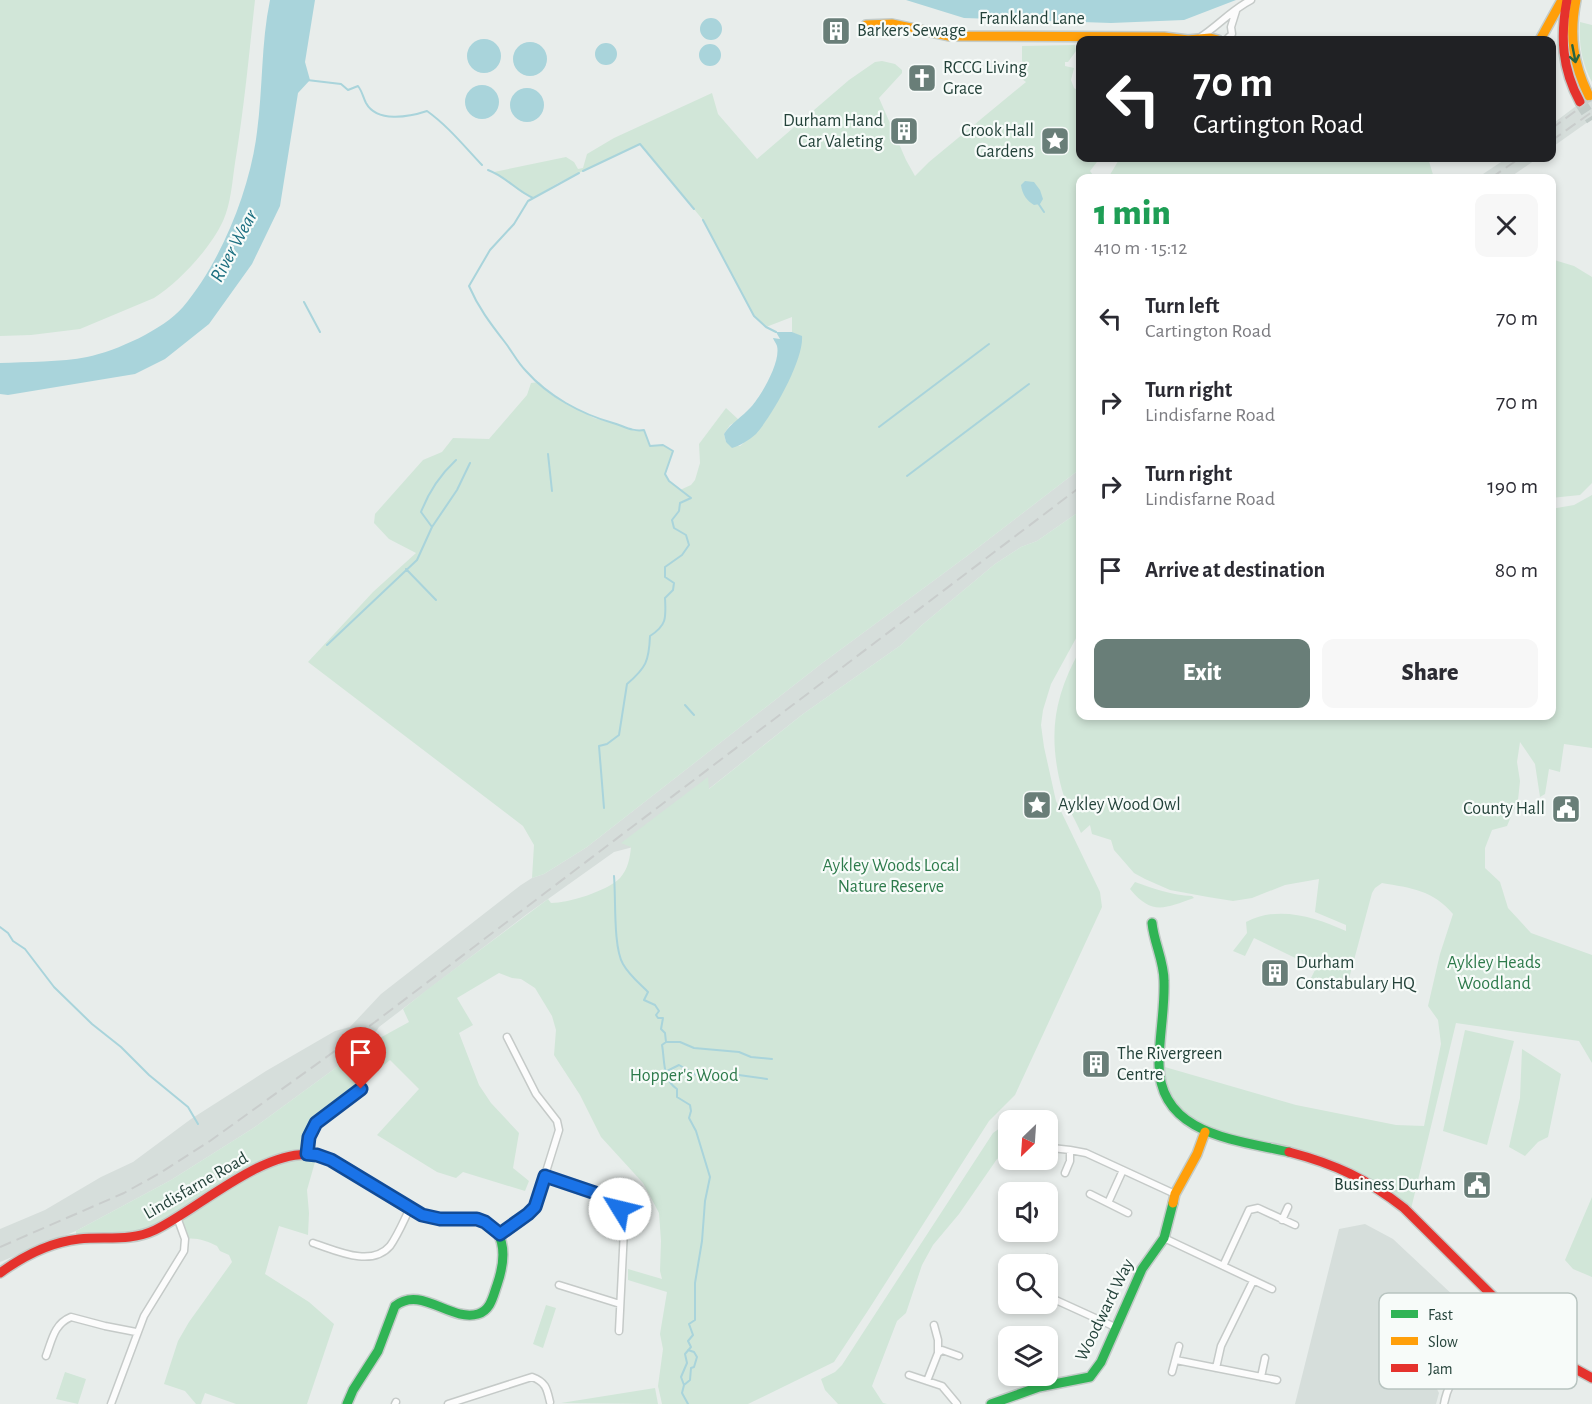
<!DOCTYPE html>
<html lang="en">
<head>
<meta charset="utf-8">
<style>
  body { margin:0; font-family:"Alegreya Sans",sans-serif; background:#f7f7f7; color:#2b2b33; height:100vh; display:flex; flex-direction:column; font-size:22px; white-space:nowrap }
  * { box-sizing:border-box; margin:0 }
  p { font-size:20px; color:#7c7c81 }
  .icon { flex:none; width:33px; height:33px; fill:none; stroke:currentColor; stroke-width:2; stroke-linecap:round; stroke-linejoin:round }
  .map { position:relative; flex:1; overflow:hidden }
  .panel { position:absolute; left:1076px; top:174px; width:480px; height:546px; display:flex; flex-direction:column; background:#fff; border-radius:12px; box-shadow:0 3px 9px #0003 }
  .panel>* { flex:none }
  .top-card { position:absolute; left:1076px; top:36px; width:480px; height:126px; border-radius:12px; box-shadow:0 3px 9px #0003; background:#202124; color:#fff; overflow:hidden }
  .needle { width:39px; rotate:205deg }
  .buttons { position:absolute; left:998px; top:1110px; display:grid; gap:12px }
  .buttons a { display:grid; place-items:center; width:60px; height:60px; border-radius:12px; background:#fff; box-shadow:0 3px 9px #0003; font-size:30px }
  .pin { position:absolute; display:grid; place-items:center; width:51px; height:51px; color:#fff; margin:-62px -26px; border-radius:50% 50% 50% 0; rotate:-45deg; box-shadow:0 0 6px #0007 }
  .pin .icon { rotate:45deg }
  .me { position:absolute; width:66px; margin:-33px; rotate:306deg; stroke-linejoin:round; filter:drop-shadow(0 0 4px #0008) }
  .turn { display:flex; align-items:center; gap:21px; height:126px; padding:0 18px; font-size:27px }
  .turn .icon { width:78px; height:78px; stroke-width:2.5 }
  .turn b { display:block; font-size:42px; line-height:51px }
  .round { display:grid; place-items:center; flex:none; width:63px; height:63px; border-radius:12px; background:#f7f7f7 }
  .headline { display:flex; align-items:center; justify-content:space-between; height:102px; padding:0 18px }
  h1 { font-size:36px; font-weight:800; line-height:45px; color:#1e9e55 }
  .action { display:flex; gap:12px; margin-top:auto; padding:12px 18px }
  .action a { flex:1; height:69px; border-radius:12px; background:#697e78; color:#fff; font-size:24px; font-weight:800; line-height:69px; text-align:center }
  .action a+a { background:#f7f7f7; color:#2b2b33 }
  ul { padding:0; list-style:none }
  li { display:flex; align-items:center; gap:18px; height:84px; padding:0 18px }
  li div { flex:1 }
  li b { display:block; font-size:22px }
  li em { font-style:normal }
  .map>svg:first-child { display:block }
  .built { fill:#d6dedb }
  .green { fill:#d1e6d8 }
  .water { fill:#a9d4db }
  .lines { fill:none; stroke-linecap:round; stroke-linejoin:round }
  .stream { stroke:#a9d4db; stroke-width:2 }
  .highway-tunnel { stroke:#c1cbc8; stroke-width:12; stroke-dasharray:12 6; stroke-linecap:butt }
  .street-casing { stroke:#c5cac8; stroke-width:9 }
  .fast-casing { stroke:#c3cbc8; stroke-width:12 }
  .slow-casing { stroke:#c3cbc8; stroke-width:12 }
  .jam-casing { stroke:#c3cbc8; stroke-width:12 }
  .street { stroke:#fcfcfc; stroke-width:6 }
  .fast { stroke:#30b455; stroke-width:9 }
  .slow { stroke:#ff9f0a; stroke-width:9 }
  .jam { stroke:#e5322d; stroke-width:9 }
  .rail { stroke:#c9cdcc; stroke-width:2; stroke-dasharray:12 6; stroke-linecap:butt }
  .oneway { stroke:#286442 }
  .route-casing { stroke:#114b97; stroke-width:15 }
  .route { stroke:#1a73e8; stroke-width:10 }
  .labels { text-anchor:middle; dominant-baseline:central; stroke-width:4.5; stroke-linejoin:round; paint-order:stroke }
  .street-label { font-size:18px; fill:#24423a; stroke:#f7fbf9 }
  .poi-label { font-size:18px; fill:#24423a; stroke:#f7fbf9; text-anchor:start }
  .park-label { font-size:18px; fill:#2d7a4b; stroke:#f7fbf9 }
  .water-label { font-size:20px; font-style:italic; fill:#1c6f80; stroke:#f7fbf9 }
  .key { fill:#f7fbf9; stroke:#b8c4c0; stroke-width:1.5 }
  .key-label { font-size:16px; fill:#24423a }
</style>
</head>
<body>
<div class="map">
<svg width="1592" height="1404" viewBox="0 0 1592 1404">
  <rect width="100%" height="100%" fill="#e8edeb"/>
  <path class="built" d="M1592,94V119L1551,148V125Z
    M1507,158H1538L1509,178H1477Z
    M1080,469V511L1037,541L1021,547L995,564L922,625L901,645L803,714L637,846L614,852L527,914L379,1027L367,1045L255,1127L171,1180L76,1231L0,1262V1229L45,1210L101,1177L133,1162L191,1119L266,1071L335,1031L350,1027L381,994L521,885L532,878L544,874L587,847L821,664L967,556Z
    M1365,1224L1393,1239L1487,1327L1457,1361L1448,1376L1441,1379L1437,1389L1439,1393L1436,1404H1295L1339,1229Z"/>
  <path class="green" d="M0,0H255C249,55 244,109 235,163C232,183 231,203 223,221C210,249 179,282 154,298L80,329L31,335L0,336Z
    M1580,22L1592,25V82C1581,62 1579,44 1580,22Z
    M1075,45L1076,51L1068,62H1065V66L1074,68L1071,80L1074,88L1080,92V158H1100L1090,171L1095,178H1080V469L967,556L821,664L587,847L544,874L532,878L534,845L523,826L308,662L373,592L416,553L389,539L374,523L375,514L423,460L442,452L453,438L489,439L527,395L531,383L539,382L553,396L594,418L616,424L635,431L644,430L650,446L663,445L673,451L665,474L669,481L680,490L691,485L695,480L700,463L699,444L726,408L739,420L730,425L724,434L726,442L740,446C776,418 789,380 802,337L792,332V317L766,327L754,316L703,220L640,144L558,183L533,198L522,193L494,172L566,157L574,162L578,169L583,168L587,154L614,138L712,93L718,114L757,159L849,80L875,62L882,61L895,64L902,70V73L879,98L906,160L915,176L929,162L1026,82L1022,79V46Z
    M1120,158H1428L1434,178H1108Z
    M1551,259L1574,266L1592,277V483L1580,495L1551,498Z
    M1592,495V748L1564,744L1560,772L1549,769L1545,794L1540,797L1535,764L1520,742L1517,762L1520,781L1518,800L1507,826L1492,830L1485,848V868L1500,882L1508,908L1531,933L1592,955V1063L1579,1041L1456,1023L1410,1213L1340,1167L1222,1137L1179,1115L1158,1065L1296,1105L1396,1125L1424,1126L1441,1044L1438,1020L1428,1006L1440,954L1453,914C1433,890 1411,888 1382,883L1375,888L1372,893L1347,986L1311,978L1316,968L1254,938L1245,956L1233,951L1247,933L1246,922C1278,905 1315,917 1346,931V925L1315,912L1319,879L1285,885L1252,898L1233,901L1208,897L1170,890L1145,879L1134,873L1114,850L1111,840L1092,834L1090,825L1081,833C1075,819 1066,805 1062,790C1048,737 1053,698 1080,650V716H1551V509L1574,505Z
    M1080,511V631L1051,684L1043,710L1041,725L1044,747L1056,801L1100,892L1102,907L1015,1095L989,1121L869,1309L834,1362L748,1404H662L658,1386L663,1349L660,1334L667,1292L628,1280V1269L662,1279L660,1271L661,1241L659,1213L643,1183L601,1137L580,1095L554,1055L556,1030L552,1016L535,988L521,979L512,978L499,973L457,998L473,1025L459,1033L479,1085L491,1103L519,1133L513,1168L529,1181L525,1191L463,1172L456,1178L437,1172L377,1135L419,1089L390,1060L367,1079L361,1088L317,1123L307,1153L317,1155L307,1190L309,1213L308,1235L279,1226L265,1274L309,1302L334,1324L307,1404H236L205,1393L201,1404H196L185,1391L164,1384L178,1341L189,1322L232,1262L229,1255L220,1251L217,1246C207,1241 196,1237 185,1239L177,1217L155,1230L76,1239V1231L171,1180L255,1127L367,1045L409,1022L403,1009L428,989L548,899L551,903C569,903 607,891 620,878C628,869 630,858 631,847L621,843L708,777L709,789L803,714L901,645L922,625L995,564L1021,547L1037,541Z
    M1135,882C1154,889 1172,895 1192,896L1194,898C1165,908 1152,916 1130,889Z
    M1465,1030L1514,1041L1487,1145L1443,1131Z
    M1522,1049L1561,1074L1548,1137L1538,1142L1525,1156L1509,1147L1520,1098Z
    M1008,1126V1154L997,1159L959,1214L933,1245L922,1265L906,1313L897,1321L872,1386L883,1403L887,1404H838L825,1390L821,1379L835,1372L842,1365L993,1133L1000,1128Z
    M1592,1197V1277L1573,1269L1565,1260Z
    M546,1305L556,1308L543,1348L533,1344Z
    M65,1372L86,1379L78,1404L56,1399Z
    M655,1388L658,1404L561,1403Z"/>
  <path class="water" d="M270,0H315L305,62L310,80L298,93L280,206L252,264L209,324L165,359L135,374L8,395L0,394V363C26,362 62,362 87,357C116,351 163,330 183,307C221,262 250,190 257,132C263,88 261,43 270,0Z
    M906,0H1236L1184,20L1111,23L964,18Z
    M700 29a11 11 0 1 1 22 0a11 11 0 1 1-22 0Z
    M467 56a17 17 0 1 1 34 0a17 17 0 1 1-34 0Z
    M513 59a17 17 0 1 1 34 0a17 17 0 1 1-34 0Z
    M595 54a11 11 0 1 1 22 0a11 11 0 1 1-22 0Z
    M699 55a11 11 0 1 1 22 0a11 11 0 1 1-22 0Z
    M465 102a17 17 0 1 1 34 0a17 17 0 1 1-34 0Z
    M510 105a17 17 0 1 1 34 0a17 17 0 1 1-34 0Z
    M1025,181L1034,182L1040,190L1043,199L1040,204L1034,205C1027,201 1022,194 1021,185Z
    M776,332H792L802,336C804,360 772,416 756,434C749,440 740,446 732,448L726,442L724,434C731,423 742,417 751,407C761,396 781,362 777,346C777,345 773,339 773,338L780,339Z"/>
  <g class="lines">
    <path class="stream" d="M307,80L341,84L348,90L358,86C362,91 363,97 366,103C377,123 409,117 427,111C448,126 464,146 482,165
      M488,170C505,176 517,191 533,198
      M583,171L640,144L694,209
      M579,173L528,201L514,224L490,250L469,286C478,307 490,323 504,341C512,351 517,362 526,371C548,396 581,414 613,423C624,426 632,432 644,430L650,446L663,445L673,451L665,474L669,481L691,498L680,503L679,511L672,520L674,528L686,535L689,545L682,555L665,567V577L674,583L673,590L665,598C666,618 667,625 650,636C649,661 646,668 627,684L619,735L607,744L599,746L604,808
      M1038,203L1044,212
      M703,220L754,316L766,327L776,332
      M304,302L320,332
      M879,427L989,344
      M548,454L552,491
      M907,476L1029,384
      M432,527L457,490L470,463
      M406,569L436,600
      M327,645L417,560L432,527L421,512C429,491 440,475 456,460
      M685,705L694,715
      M614,876C616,898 613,947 623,964C629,975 639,983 648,992L644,1000L655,1005L659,1011L656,1015L658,1018H663L661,1029L665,1033L666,1042L662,1045C665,1061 662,1079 677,1089V1097L690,1105L691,1111L689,1118L696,1131L710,1177L705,1201L702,1241L695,1283V1320L689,1324L693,1335L688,1341L691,1347L685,1354L687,1363L681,1377L684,1385L682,1393L688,1404
      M0,927L8,933L13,941L25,949L54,987L92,1024L121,1047L149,1075L188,1107L198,1124
      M666,1042H680L694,1048L739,1052L751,1057L772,1059
      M665,1072L679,1065L698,1076L717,1072L767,1079
      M684,1385L690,1380L691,1368L694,1367L697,1357L694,1352L688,1350"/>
    <path class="highway-tunnel" d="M1580,102L1592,120"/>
    <g class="street-casing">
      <path id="street" d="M1199,38C1217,27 1231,10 1251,0
        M1226,40L1232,34L1231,27L1236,11
        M1052,1148L1070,1150
        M307,1154L309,1137L317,1123L361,1088
        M1065,1173L1070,1161V1150L1086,1153L1175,1194
        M545,1176L607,1197L620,1209L624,1230L619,1331
        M1090,1194L1128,1213
        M1108,1203L1123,1170
        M1282,1220L1288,1207
        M500,1234L528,1214L535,1207L559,1130L557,1121L536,1094L507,1037
        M1164,1238L1272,1289
        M313,1243C335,1250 371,1268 390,1246C398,1235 404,1220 410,1208
        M1045,1264L1047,1258
        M1223,1266L1249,1210L1258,1208L1295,1225
        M559,1285L620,1304
        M1047,1296L1115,1327
        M1024,1305L1025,1304
        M934,1325L938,1340V1353
        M46,1356C52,1340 54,1324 71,1317L105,1326L136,1332
        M1176,1360L1277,1380
        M1216,1368L1221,1346L1253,1281
        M1172,1372L1179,1346
        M909,1375L942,1386L957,1404
        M1261,1377L1265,1358
        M927,1381L938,1353L942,1350L959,1356
        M111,1404L144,1316L184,1251L185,1239L177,1217
        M395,1404L396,1402
        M448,1404L532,1377C546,1382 547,1389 550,1402
        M1444,1404C1450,1368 1486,1338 1511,1314"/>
    </g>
    <g class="fast-casing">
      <path id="fast" d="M1152,923C1154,943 1164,961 1164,981C1165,1009 1159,1036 1159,1064C1159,1135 1237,1140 1289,1152
        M347,1404L353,1390L378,1351L395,1306C421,1285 450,1322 478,1314C491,1310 493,1296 497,1285C507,1256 508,1222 469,1218
        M991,1404L1039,1387L1090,1377L1101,1362L1142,1269L1164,1238L1173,1203"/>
    </g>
    <g class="slow-casing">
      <path id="slow" d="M1576,0C1569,35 1573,64 1589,96
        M866,25L892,24L949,36L1164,37L1188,40L1210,38L1218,40
        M1540,40L1562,0
        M1173,1203L1175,1194L1197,1154L1205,1132"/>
    </g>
    <g class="jam-casing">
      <path id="jam" d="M1567,0C1560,37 1562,69 1580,102
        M1289,1152C1335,1164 1367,1179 1404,1208L1542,1345L1572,1367L1592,1378
        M0,1273C22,1257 51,1242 79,1239C104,1236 130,1242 155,1230C197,1210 264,1148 313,1155C354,1162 388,1204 428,1217C441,1221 456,1218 469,1218"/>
    </g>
    <use href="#street" class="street"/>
    <use href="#fast" class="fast"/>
    <use href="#slow" class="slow"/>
    <use href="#jam" class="jam"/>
    <path class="rail" d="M1551,129L1592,99
      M1551,141L1592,112
      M1491,178L1520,158
      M0,1247L124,1193L160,1173L210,1141L375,1022L1080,487"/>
  </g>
  <defs><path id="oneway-shaft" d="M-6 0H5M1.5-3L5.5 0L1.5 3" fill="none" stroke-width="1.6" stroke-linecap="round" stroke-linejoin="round" transform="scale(1.5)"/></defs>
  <use class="oneway" href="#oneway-shaft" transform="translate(1574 54) rotate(79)"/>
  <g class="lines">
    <g class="route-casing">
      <path id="route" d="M361,1089L316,1123L309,1137L307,1154L317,1155L331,1160L422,1215L440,1219H477L485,1222L500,1234L528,1214L535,1207L545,1176L607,1197L620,1209"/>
    </g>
    <use href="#route" class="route"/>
  </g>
  <defs>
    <g id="building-square" transform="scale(1.5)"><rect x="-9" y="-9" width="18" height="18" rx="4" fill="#697e78" stroke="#f7fbf9"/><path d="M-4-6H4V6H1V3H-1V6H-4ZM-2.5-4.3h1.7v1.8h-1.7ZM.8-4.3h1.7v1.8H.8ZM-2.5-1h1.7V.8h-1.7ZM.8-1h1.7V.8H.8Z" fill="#fff"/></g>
    <g id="church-square" transform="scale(1.5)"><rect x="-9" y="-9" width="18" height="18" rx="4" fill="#697e78" stroke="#f7fbf9"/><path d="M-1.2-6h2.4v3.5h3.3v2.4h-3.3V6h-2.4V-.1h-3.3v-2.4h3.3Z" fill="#fff"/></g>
    <g id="sight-square" transform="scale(1.5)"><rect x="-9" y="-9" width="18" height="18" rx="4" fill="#697e78" stroke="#f7fbf9"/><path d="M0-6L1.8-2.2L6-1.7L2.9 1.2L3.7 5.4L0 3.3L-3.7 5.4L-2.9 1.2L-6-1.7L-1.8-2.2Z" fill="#fff"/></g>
    <g id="civic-square" transform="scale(1.5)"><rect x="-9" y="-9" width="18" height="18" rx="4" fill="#697e78" stroke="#f7fbf9"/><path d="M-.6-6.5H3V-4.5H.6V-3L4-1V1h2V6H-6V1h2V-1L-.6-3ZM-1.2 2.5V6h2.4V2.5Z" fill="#fff"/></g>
  </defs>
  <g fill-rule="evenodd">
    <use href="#building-square" x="836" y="31"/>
    <use href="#church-square" x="922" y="78"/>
    <use href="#building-square" x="904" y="131"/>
    <use href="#sight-square" x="1055" y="141"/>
    <use href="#sight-square" x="1037" y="805"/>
    <use href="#civic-square" x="1566" y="809"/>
    <use href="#building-square" x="1275" y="973"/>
    <use href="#building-square" x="1096" y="1064"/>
    <use href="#civic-square" x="1477" y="1185"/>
  </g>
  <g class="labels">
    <g class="street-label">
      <text x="1032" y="19">Frankland Lane</text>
      <text transform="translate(196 1186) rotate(-30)">Lindisfarne Road</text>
      <text transform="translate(1105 1310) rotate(-64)">Woodward Way</text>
    </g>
    <g class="poi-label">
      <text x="857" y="31">Barkers Sewage</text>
      <text x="943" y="68">RCCG Living<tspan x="943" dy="21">Grace</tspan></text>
      <text x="883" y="121" text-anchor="end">Durham Hand<tspan x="883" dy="21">Car Valeting</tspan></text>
      <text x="1034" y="131" text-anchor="end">Crook Hall<tspan x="1034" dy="21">Gardens</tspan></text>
      <text x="1058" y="805">Aykley Wood Owl</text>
      <text x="1545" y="809" text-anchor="end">County Hall</text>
      <text x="1296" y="963">Durham<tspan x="1296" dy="21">Constabulary HQ</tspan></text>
      <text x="1117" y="1054">The Rivergreen<tspan x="1117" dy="21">Centre</tspan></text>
      <text x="1456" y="1185" text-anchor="end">Business Durham</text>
    </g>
    <g class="park-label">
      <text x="891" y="866">Aykley Woods Local<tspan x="891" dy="21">Nature Reserve</tspan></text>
      <text x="1494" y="963">Aykley Heads<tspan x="1494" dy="21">Woodland</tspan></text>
      <text x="684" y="1076">Hopper's Wood</text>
    </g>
    <g class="water-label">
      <text transform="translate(234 246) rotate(-62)">River Wear</text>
    </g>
  </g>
  <rect x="1379" y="1293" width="198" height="96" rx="9" class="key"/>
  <rect x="1391" y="1310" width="27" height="8" fill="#30b455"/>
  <rect x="1391" y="1337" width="27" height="8" fill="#ff9f0a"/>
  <rect x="1391" y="1364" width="27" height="8" fill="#e5322d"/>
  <g class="key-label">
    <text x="1428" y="1320">Fast</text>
    <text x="1428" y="1347">Slow</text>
    <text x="1428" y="1374">Jam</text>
  </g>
</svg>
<div class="buttons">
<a><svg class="needle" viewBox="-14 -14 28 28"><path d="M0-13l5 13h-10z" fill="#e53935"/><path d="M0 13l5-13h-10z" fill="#7c7c81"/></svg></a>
<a><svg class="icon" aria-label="sound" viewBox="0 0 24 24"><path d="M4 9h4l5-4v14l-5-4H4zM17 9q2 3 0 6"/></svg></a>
<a><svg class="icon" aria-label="search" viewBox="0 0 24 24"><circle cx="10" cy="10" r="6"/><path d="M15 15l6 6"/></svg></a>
<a><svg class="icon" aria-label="layers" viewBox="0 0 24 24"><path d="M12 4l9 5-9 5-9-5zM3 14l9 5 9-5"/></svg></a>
</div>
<div class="pin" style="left:361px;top:1089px;background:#d93025"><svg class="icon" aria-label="arrive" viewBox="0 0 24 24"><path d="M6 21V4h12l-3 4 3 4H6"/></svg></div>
<svg class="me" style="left:620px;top:1209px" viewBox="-20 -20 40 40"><circle r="19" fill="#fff"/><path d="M0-13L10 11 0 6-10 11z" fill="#1a73e8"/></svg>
<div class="top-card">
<div class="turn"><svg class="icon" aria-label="left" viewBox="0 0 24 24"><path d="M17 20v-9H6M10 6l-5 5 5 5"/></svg><div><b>70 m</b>Cartington Road</div></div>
</div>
<section class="panel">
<div class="headline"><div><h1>1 min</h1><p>410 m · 15:12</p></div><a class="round"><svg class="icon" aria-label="close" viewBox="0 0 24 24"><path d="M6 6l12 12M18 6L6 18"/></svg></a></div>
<ul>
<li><svg class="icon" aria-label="left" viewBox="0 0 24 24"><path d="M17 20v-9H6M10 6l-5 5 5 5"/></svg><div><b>Turn left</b><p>Cartington Road</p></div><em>70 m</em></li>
<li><svg class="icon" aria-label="right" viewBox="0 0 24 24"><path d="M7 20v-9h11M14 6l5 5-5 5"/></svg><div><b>Turn right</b><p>Lindisfarne Road</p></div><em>70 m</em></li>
<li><svg class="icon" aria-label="right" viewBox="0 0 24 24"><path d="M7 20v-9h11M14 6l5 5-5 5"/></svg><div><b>Turn right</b><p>Lindisfarne Road</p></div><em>190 m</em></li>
<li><svg class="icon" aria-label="arrive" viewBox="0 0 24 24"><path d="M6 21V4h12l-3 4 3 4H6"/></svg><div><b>Arrive at destination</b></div><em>80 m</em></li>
</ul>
<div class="action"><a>Exit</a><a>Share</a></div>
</section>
</div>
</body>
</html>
